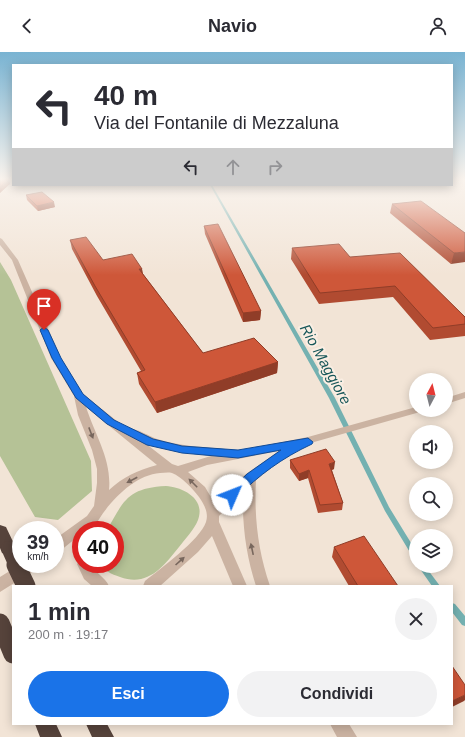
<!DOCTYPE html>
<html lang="it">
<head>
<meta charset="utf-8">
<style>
  body { margin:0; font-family:Arial,sans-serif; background:#f2f2f3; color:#2b2b33; height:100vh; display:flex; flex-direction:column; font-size:15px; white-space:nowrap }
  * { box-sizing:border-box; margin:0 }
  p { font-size:13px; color:#7c7c81 }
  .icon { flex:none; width:22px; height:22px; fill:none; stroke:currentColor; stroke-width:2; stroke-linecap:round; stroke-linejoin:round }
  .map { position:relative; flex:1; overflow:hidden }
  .side { position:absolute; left:12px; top:533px; width:441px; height:140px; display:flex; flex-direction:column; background:#fff; border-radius:0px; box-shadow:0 2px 10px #0003 }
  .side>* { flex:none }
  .banner { position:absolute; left:12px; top:12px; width:441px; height:122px; border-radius:0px; box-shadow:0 2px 10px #0003; background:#fff; color:#2b2b33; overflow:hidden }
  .needle { width:26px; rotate:7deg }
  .controls { position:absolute; left:409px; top:321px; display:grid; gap:8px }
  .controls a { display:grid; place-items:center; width:44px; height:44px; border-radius:50%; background:#fff; box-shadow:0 2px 10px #0003; font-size:20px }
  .speed { position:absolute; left:12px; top:469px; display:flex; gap:8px; font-size:20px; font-weight:700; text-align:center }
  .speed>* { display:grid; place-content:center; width:52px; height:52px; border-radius:50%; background:#fff; box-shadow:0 2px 10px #0003; line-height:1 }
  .speed small { font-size:10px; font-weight:400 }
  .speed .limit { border:6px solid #d22; background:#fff; color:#111 }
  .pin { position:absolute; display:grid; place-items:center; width:34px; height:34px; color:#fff; margin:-41px -17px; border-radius:50% 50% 50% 0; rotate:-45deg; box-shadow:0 0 4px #0007 }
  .pin .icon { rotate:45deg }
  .me { position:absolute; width:44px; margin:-22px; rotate:46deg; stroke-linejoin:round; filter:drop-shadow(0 0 3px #0008) }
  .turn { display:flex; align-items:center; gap:14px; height:84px; padding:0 16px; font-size:18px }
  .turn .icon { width:52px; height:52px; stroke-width:2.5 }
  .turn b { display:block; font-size:28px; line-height:34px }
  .lanes { display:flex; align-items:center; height:38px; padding:0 16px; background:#0003; justify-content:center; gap:20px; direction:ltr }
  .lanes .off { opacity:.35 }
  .round { display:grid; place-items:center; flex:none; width:42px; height:42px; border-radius:21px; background:#f2f2f3 }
  .headline { display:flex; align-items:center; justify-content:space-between; height:68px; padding:0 16px }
  h1 { font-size:24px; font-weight:600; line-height:30px }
  .primary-button { display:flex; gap:8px; margin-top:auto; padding:8px 16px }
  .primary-button a { flex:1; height:46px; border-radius:24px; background:#1a73e8; color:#fff; font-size:16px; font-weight:600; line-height:46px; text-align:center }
  .primary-button a+a { background:#f2f2f3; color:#2b2b33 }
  header { display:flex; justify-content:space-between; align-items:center; height:52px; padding:0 16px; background:#fff; font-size:18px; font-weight:600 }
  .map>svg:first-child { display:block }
  .green { fill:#b5c296 }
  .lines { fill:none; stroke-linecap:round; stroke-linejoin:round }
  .stream { fill:#74b1b1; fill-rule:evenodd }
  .minor { fill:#cbb3a2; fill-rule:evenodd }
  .highway { fill:#56433b; fill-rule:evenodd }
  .highway-bridge-far1 { stroke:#56433b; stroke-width:14 }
  .highway-bridge { stroke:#56433b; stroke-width:19 }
  .wall { fill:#b14b31 }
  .shaded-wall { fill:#903d28 }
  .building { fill:#ce5739; stroke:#903d28 }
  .oneway { fill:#78675d }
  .route { fill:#1a73e8; stroke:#114b97 }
  .labels { text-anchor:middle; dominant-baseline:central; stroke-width:4; stroke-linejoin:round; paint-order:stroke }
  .water-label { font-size:15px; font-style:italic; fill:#185759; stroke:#faeee3 }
</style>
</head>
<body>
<header><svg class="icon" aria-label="back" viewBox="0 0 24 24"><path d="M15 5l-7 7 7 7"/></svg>Navio<svg class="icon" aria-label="person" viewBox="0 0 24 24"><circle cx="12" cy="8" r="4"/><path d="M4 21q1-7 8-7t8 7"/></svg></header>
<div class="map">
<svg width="465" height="685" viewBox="0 0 465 685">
  <rect width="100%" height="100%" fill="#f2e4d6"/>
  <path class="green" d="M0,210L11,228L91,409L92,439L58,468L35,465L0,404Z
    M166,434C182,435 206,446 198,468C194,478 185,487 179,495C163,515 148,535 120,525C111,522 105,519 100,512H115V478H107C124,448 128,436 166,434Z"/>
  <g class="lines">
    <path class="stream" d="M210,133H212L335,346L389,455L416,499V508L414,507L385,459L329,346Z
      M418,514H425L440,534H432Z
      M452,551L455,552L465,564V574L462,573L452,560Z"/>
    <path class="minor" d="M0,186L2,187L18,208L61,306L83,342L127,377C136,375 148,384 157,387C179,394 203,395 226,397L231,400L308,385L416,355V358H421L420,360L300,394L299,398L276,412L256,428C254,465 258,499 270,534H256C246,503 242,473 243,440L219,464V470L247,534H233L212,484L198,500L160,534H143L145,529C160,517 200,488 206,470C209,461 204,452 199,445C192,436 182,425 172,421C168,420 164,421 160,421C132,423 104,455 93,478H81V482L60,499L55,501V487L87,464L94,454L97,431V417L92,398L78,363L74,344L51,306L12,208L0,193ZM86,355L157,413C138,418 123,425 109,438C112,408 95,383 86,355ZM145,391L177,400L211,404L178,414L172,412ZM279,399L246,422L215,452L205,435L188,420L207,413Z
      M465,340V346L446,352V346Z
      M81,507V512H91C95,521 105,525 109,534H92L84,527L77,512Z
      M21,512H40L38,516L0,540V525Z
      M330,672H349L357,685H337Z"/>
    <path class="highway" d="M0,473L6,475L16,496L14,501L8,503L2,501L0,496Z
      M35,672H56L62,685H40Z
      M86,672H107L114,685H92Z"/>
    <path class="highway-bridge-far1" d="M8,496L16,514"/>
    <path class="highway-bridge" d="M16,513L26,534
      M0,571L13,602"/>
  </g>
  <path class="wall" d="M26,143L55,155L38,159L27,148Z
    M392,152L465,181L451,212L390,161Z
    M204,174L261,259L260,268L243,270L205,182Z
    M70,188L103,208L142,217L143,222L203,301L278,310L277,321L157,361L139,332L137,321L141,319L97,244L72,197Z
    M292,196L350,205L465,265V284L430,288L393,245L319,252L291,207Z
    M290,408L334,417L332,418L343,451L342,458L318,461L308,426L299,429L290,416Z
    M334,495L398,534H349L332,505Z"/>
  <path class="shaded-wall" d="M9,127L10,132L0,141V135Z
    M54,150L55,155L38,159L37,154Z
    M465,200V210L451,212L454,201Z
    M139,217H142L143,226Z
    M261,259L260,268L243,270V261Z
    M278,310L277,321L157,361L155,350Z
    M335,410L334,417L328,419L329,412Z
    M309,418L308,426L299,429V422Z
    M465,643V648L464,649L452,655V649Z"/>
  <path class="building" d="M0,127H9L0,135Z
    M42,140L54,150L37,154L26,143Z
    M421,149L465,181V200L454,201L392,152Z
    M218,172L261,259L243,261L204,174Z
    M86,185L103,208L132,202L142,217H139L203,301L254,286L278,310L155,350L137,321L145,318L95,234L70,188Z
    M339,192L350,205L400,201L465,265V272L433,276L395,234L320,241L292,196Z
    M326,397L335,410L329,412L343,451L320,453L309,418L299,422L290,408Z
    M364,484L398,534H358L334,495Z
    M452,614L465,633V643L452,649Z"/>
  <defs><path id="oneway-solid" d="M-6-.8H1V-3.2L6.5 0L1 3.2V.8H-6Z"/></defs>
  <g class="oneway">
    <use href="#oneway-solid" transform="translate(91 381) rotate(69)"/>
    <use href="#oneway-solid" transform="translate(132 428) rotate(152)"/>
    <use href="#oneway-solid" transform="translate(193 431) rotate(-135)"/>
    <use href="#oneway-solid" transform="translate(252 497) rotate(-102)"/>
    <use href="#oneway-solid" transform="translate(180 509) rotate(-42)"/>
  </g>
  <linearGradient id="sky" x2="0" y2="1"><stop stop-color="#79b3d2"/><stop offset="0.57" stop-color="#f9f3ed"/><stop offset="1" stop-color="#f9f3ed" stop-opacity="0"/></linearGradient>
  <rect width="465" height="223" fill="url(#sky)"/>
  <path class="route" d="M44,275L48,278L61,306L83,342L114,368L153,387L182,394L238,398L308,386L313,390L312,392C282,406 259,423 236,446H228L226,443L228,440L247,422L281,398L238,406L182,401L147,393L107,372L76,346L52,306L40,278Z"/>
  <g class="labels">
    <g class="water-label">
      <text transform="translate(326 312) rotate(61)">Rio Maggiore</text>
    </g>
  </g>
</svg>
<div class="controls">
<a><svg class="needle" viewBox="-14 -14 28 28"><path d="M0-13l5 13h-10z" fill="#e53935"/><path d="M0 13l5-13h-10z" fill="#7c7c81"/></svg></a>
<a><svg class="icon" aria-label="sound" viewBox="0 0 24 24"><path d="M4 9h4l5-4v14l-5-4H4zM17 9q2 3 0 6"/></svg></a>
<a><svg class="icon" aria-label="search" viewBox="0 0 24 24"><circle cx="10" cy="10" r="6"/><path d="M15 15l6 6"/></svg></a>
<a><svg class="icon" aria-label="layers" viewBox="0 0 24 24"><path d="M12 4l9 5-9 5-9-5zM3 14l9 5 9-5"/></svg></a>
</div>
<div class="speed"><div>39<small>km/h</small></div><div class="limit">40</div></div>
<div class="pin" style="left:44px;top:278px;background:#d93025"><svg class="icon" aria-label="arrive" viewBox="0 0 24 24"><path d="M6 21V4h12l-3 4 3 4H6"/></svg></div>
<svg class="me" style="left:232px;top:443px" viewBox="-20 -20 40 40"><circle r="19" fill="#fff"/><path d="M0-13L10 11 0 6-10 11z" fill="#1a73e8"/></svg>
<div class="banner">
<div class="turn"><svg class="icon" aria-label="left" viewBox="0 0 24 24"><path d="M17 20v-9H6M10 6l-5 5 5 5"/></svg><div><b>40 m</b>Via del Fontanile di Mezzaluna</div></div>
<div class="lanes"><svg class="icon" aria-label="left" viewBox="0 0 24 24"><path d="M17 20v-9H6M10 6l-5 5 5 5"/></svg><svg class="icon off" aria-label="ahead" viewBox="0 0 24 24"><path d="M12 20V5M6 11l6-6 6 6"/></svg><svg class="icon off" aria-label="right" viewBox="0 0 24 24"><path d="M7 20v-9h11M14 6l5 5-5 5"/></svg></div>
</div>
<section class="side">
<div class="headline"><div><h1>1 min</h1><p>200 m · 19:17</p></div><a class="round"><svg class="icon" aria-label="close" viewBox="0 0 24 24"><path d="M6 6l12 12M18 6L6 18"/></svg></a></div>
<div class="primary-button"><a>Esci</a><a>Condividi</a></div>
</section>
</div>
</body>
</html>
